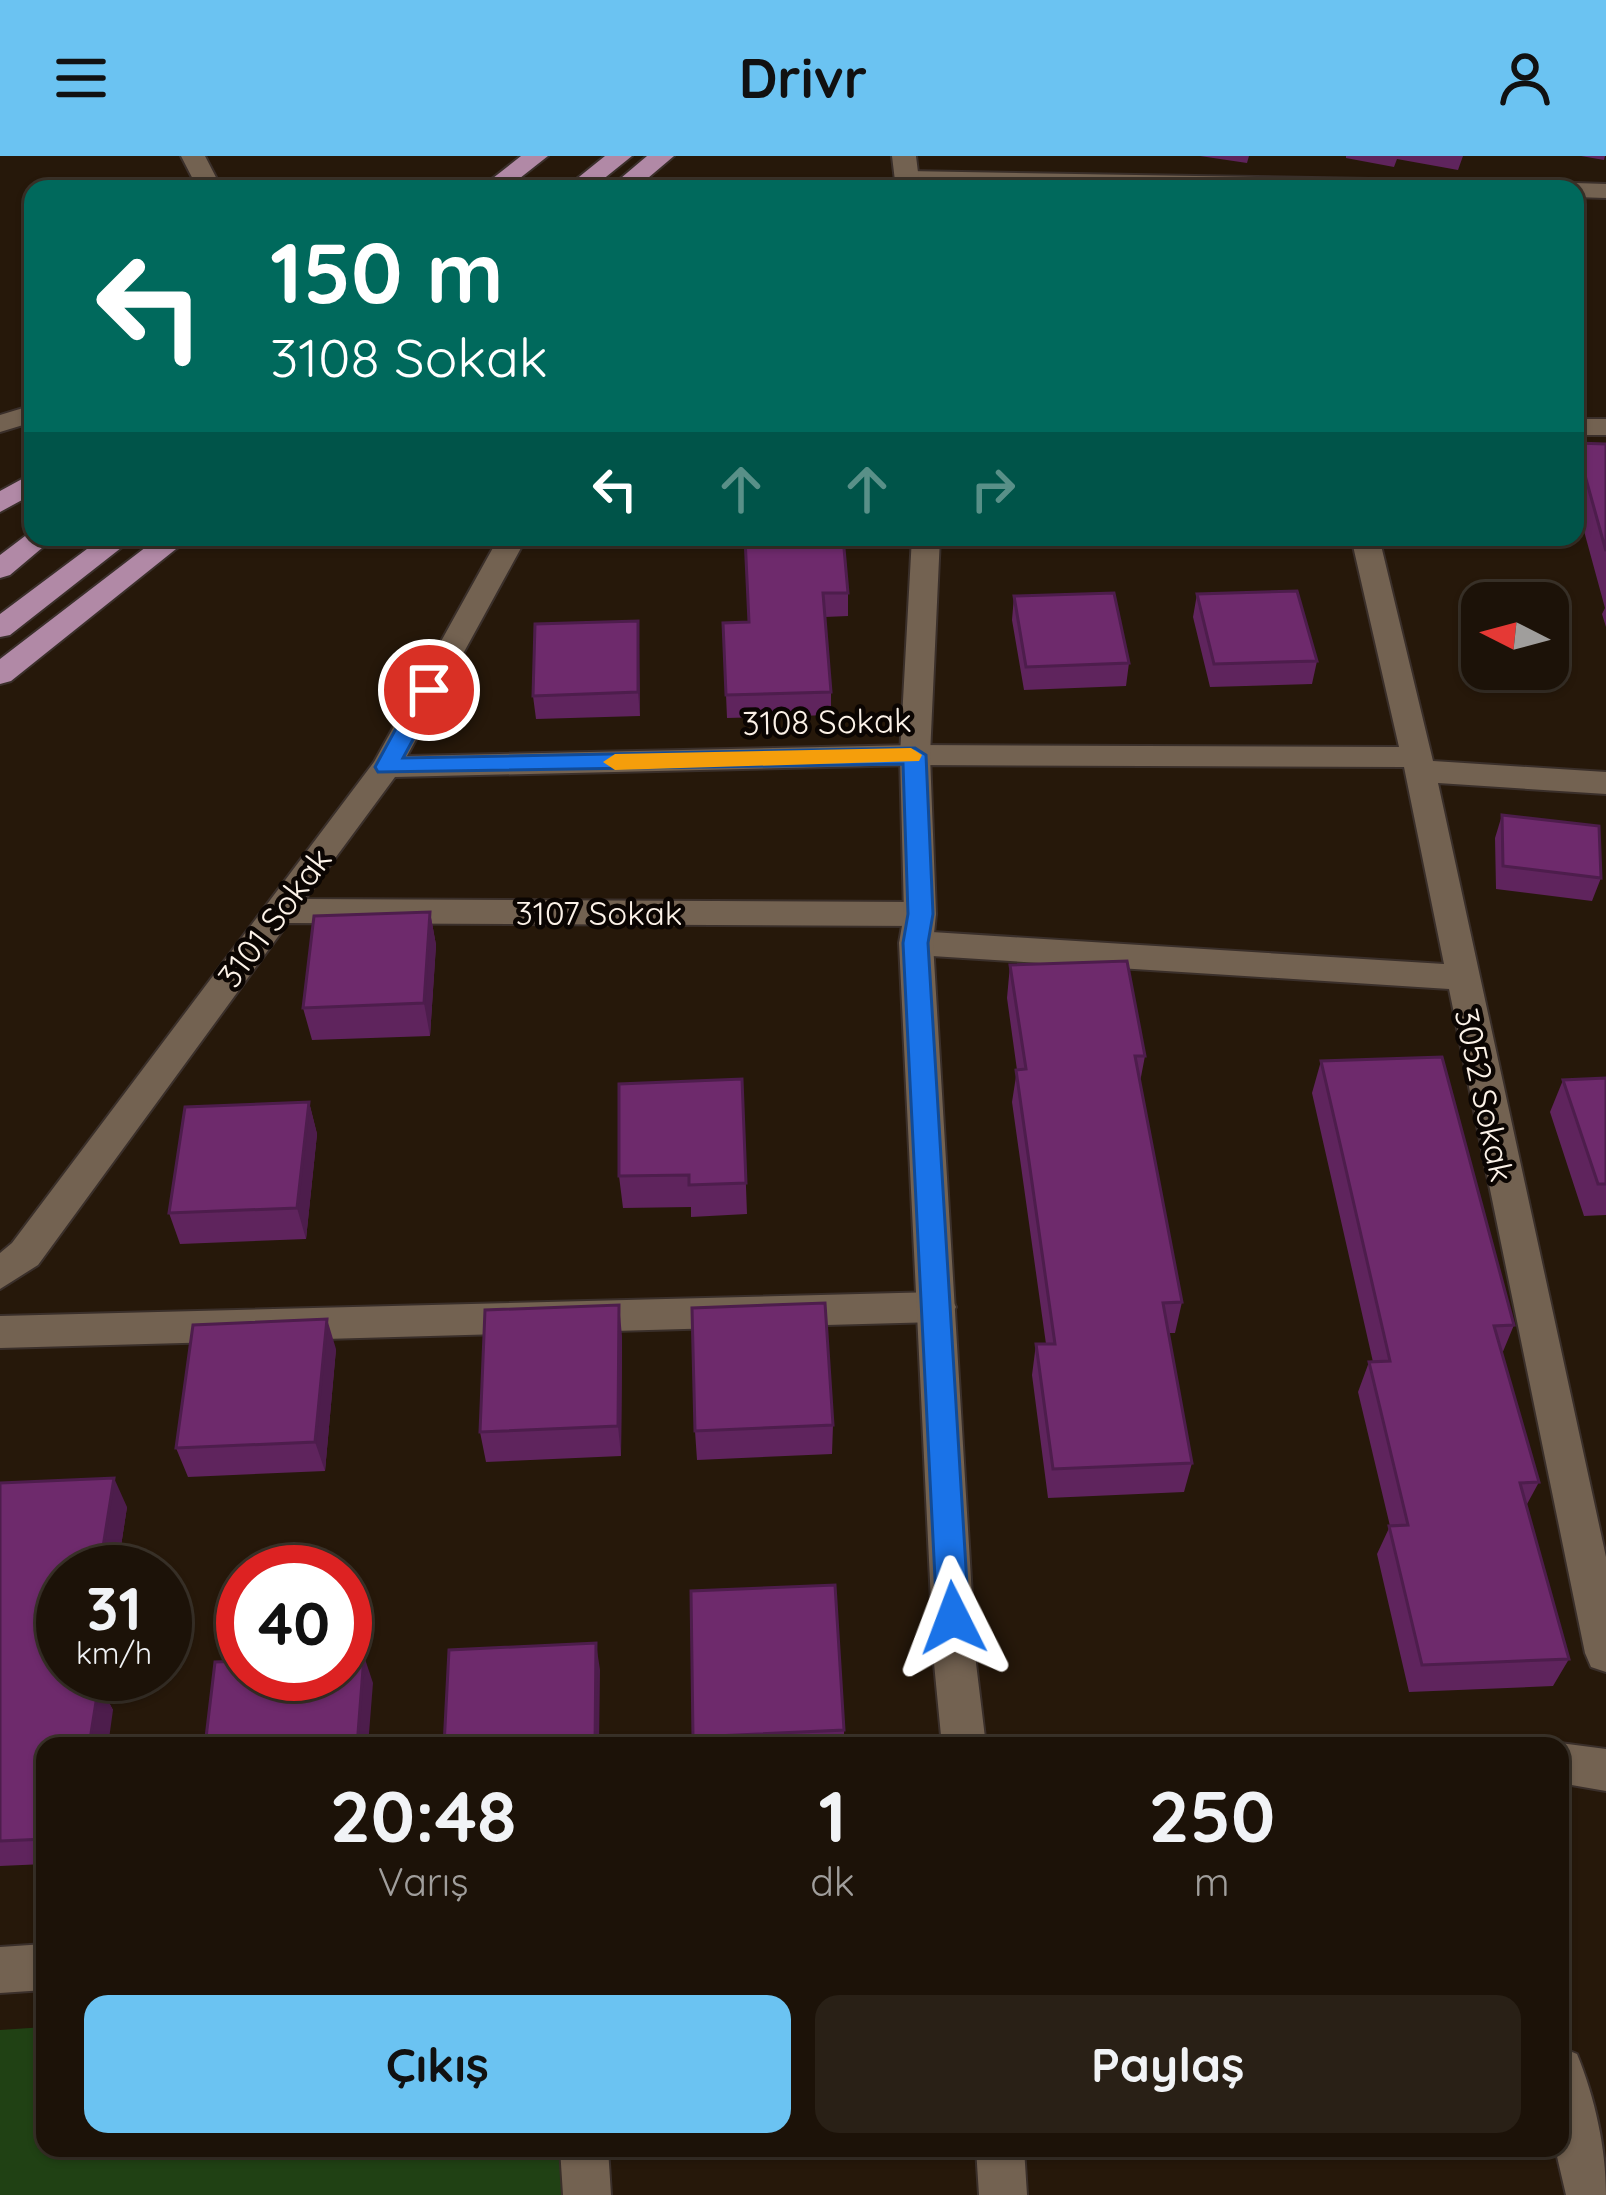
<!DOCTYPE html>
<html lang="tr">
<head>
<meta charset="utf-8">
<style>
  body { margin:0; font-family:Quicksand,sans-serif; background:#292016; color:#f1f3f6; height:100vh; display:flex; flex-direction:column; font-size:45px; white-space:nowrap }
  * { box-sizing:border-box; margin:0 }
  p { font-size:39px; color:#a09e9c }
  .icon { flex:none; width:66px; height:66px; fill:none; stroke:currentColor; stroke-width:2; stroke-linecap:round; stroke-linejoin:round }
  .map { position:relative; flex:1; overflow:hidden }
  .sheet { position:absolute; left:36px; top:1581px; width:1533px; height:420px; display:flex; flex-direction:column; background:#1c1208; border-radius:24px; box-shadow:0 3px 9px #0004,0 0 0 3px #3a3229 }
  .sheet>* { flex:none }
  .top-card { position:absolute; left:24px; top:24px; width:1560px; height:366px; border-radius:24px; box-shadow:0 3px 9px #0004,0 0 0 3px #3a3229; background:#00695c; color:#fff; overflow:hidden }
  .needle { width:78px; rotate:276deg }
  .fabs { position:absolute; left:1461px; top:426px; display:grid; gap:24px }
  .fabs a { display:grid; place-items:center; width:108px; height:108px; border-radius:24px; background:#1c1208; box-shadow:0 3px 9px #0004,0 0 0 3px #3a3229; font-size:60px }
  .speed { position:absolute; left:36px; top:1389px; display:flex; gap:24px; font-size:60px; font-weight:700; text-align:center }
  .speed>* { display:grid; place-content:center; width:156px; height:156px; border-radius:50%; background:#1c1208; box-shadow:0 3px 9px #0004,0 0 0 3px #3a3229; line-height:1 }
  .speed small { font-size:30px; font-weight:400 }
  .speed .limit { border:18px solid #d22; background:#fff; color:#111 }
  .pin { position:absolute; display:grid; place-items:center; width:102px; height:102px; color:#fff; margin:-51px; border:6px solid #fff; border-radius:50%; box-shadow:0 3px 12px #0007 }
  .me { position:absolute; width:132px; margin:-66px; rotate:357deg; stroke-linejoin:round; filter:drop-shadow(0 0 9px #0008) }
  .turn { display:flex; align-items:center; gap:42px; height:252px; padding:0 48px; font-size:54px }
  .turn .icon { width:156px; height:156px; stroke-width:2.5 }
  .turn b { display:block; font-size:84px; line-height:102px }
  .lanes { display:flex; align-items:center; height:114px; padding:0 48px; background:#0003; justify-content:center; gap:60px; direction:ltr }
  .lanes .off { opacity:.35 }
  .eta { display:flex; justify-content:space-evenly; align-items:center; height:204px; text-align:center }
  .eta b { font-size:72px; font-weight:700; line-height:84px }
  .action { display:flex; gap:24px; margin-top:auto; padding:24px 48px }
  .action a { flex:1; height:138px; border-radius:24px; background:#6bc3f2; color:#111; font-size:48px; font-weight:700; line-height:138px; text-align:center }
  .action a+a { background:#292016; color:#f1f3f6 }
  header { display:flex; justify-content:space-between; align-items:center; height:156px; padding:0 48px; background:#6bc3f2; color:#111; font-size:54px; font-weight:700 }
  .map>svg:first-child { display:block }
  .green { fill:#204114 }
  .lines { fill:none; stroke-linecap:round; stroke-linejoin:round }
  .street-casing { stroke:#3a2f2a; stroke-width:4 }
  .secondary-casing { stroke:#3a2f2a; stroke-width:4 }
  .primary-casing { stroke:#3a2f2a; stroke-width:4 }
  .street { fill:#736251; fill-rule:evenodd }
  .secondary { fill:#736251; fill-rule:evenodd }
  .primary { fill:#b189a6; fill-rule:evenodd }
  .wall { fill:#5f245d }
  .shaded-wall { fill:#4d1d4c }
  .building { fill:#6e2a6c; stroke:#4d1d4c; stroke-width:3 }
  .route { fill:#1a73e8; stroke:#114b97; stroke-width:3 }
  .slow { fill:#f59e0b }
  .labels { text-anchor:middle; dominant-baseline:central; stroke-width:9; stroke-linejoin:round; paint-order:stroke }
  .street-label { font-size:33px; fill:#fcf2e8; stroke:#0b0502 }
</style>
</head>
<body>
<header><svg class="icon" aria-label="menu" viewBox="0 0 24 24"><path d="M4 6h16M4 12h16M4 18h16"/></svg>Drivr<svg class="icon" aria-label="person" viewBox="0 0 24 24"><circle cx="12" cy="8" r="4"/><path d="M4 21q1-7 8-7t8 7"/></svg></header>
<div class="map">
<svg width="1606" height="2039" viewBox="0 0 1606 2039">
  <rect width="100%" height="100%" fill="#26180a"/>
  <path class="green" d="M45,1871V1992H580V2039H0V1874Z"/>
  <g class="lines">
    <g class="street-casing">
      <path id="street" d="M181,0H205L222,33H198Z
        M907,15L1538,26L1550,33H1129L899,27V17Z
        M1575,27L1606,28V42L1575,41V33H1564Z
        M1575,263H1606V279H1575Z
        M499,381H527L407,600L915,589L1399,591L1351,381H1379L1433,605L1606,616V638L1438,627L1606,1401V1516L1591,1511L1585,1497L1449,833L916,799L904,795L899,787L904,779L916,775L1444,808L1404,611L915,609L395,621L305,743L920,746L932,750L936,758L932,766L920,770L288,767L38,1109L0,1133V1097L12,1087L374,606Z
        M937,1136L950,1140L956,1151L950,1162L937,1166L0,1192V1160Z
        M1560,1587L1606,1593V1635L1560,1627V1590H1551Z
        M45,1788V1834L0,1837V1791Z
        M1560,1891L1577,1898C1595,1942 1606,1992 1606,2039H1566L1555,1992H1560Z
        M560,1992H608L611,2039H563Z"/>
    </g>
    <g class="secondary-casing">
      <path id="secondary" d="M892,0H916L920,33H896Z
        M33,249V266L0,276V259Z
        M912,381H940L930,599L936,758L933,787L976,1507L986,1590H942L934,1507L899,787L904,758L900,599Z
        M976,1992H1024L1027,2039H979Z"/>
    </g>
    <g class="primary-casing">
      <path id="primary" d="M521,0H548L506,33H479Z
        M605,0H632L591,33H564Z
        M647,0H674L635,33H608Z
        M33,317V338L0,356V335Z
        M33,374V381H55L10,419L0,422V399Z
        M103,381H135L10,479L0,481V458Z
        M159,381H191L11,525L0,528V503Z"/>
    </g>
    <use href="#street" class="street"/>
    <use href="#secondary" class="secondary"/>
    <use href="#primary" class="primary"/>
  </g>
  <path class="wall" d="M1200,0H1249L1247,7Z
    M1346,0H1463L1458,14L1397,3L1394,11L1346,2Z
    M1581,0H1605L1604,4Z
    M1576,287L1606,288V471L1602,458L1605,452L1575,342Z
    M744,381L848,437V460L825,461L831,536V559L727,562L723,467L749,466Z
    M1197,438L1317,505L1312,528L1210,531L1193,461Z
    M1014,440L1129,507L1126,530L1024,534L1012,464Z
    M638,465L640,560L536,563L533,540Z
    M1502,659L1601,722L1592,745L1496,733L1495,682Z
    M430,756L436,789L430,880L312,884L303,852Z
    M1010,809L1145,900L1140,926L1182,1146L1175,1177H1169L1192,1307L1184,1336L1048,1342L1032,1219L1036,1188H1046L1012,946L1017,914L1007,842Z
    M1321,905L1514,1169L1502,1198L1539,1326L1526,1350L1569,1503L1553,1530L1409,1536L1377,1398L1390,1370L1358,1236L1369,1206H1373L1312,937Z
    M1606,922V1059L1584,1060L1550,956L1563,924Z
    M742,923L747,1058L691,1061V1051L623,1052L619,1020Z
    M309,946L317,978L306,1083L180,1088L169,1057Z
    M622,1180L621,1300L486,1306L480,1276Z
    M336,1193L325,1315L188,1321L176,1292Z
    M833,1269L832,1298L697,1304L695,1275Z
    M0,1327L127,1351L117,1416H63V1518H102L100,1530L113,1554L45,1590V1708L0,1710Z
    M844,1574V1590H694L693,1581Z"/>
  <path class="shaded-wall" d="M638,465L639,488L640,560L638,536Z
    M430,756L436,789L430,880L424,847Z
    M309,946L317,978L306,1083L297,1052Z
    M619,1149L622,1180L621,1300L618,1270Z
    M327,1163L336,1193L325,1315L315,1286Z
    M114,1322L127,1351L117,1416H99Z
    M596,1487L600,1514L599,1590H595Z
    M364,1500L373,1527L368,1590H357Z
    M83,1518H102L100,1530L113,1554L108,1590H89L82,1528Z"/>
  <path class="building" d="M1576,287L1606,288V395Z
    M745,381H843L848,437H823L831,536L726,539L723,467L749,466Z
    M1297,435L1317,505L1214,508L1197,438Z
    M1114,437L1129,507L1026,511L1014,440Z
    M638,465V536L533,540L535,468Z
    M1502,659L1599,670L1601,722L1503,710Z
    M430,756L424,847L303,852L314,760Z
    M1127,805L1145,900H1135L1182,1146L1163,1147L1192,1307L1053,1313L1036,1188H1055L1016,914L1026,913L1010,809Z
    M1442,901L1514,1169L1494,1170L1539,1326L1520,1327L1569,1503L1422,1509L1389,1370L1408,1369L1369,1206L1390,1205L1321,905Z
    M1606,922V1028H1598L1563,924Z
    M742,923L746,1027L689,1029V1019L619,1020V928Z
    M309,946L297,1052L169,1057L185,951Z
    M825,1147L833,1269L695,1275L692,1152Z
    M619,1149L618,1270L480,1276L485,1154Z
    M327,1163L315,1286L176,1292L193,1169Z
    M114,1322L99,1416H63V1518H83L82,1528L99,1527L89,1590H45V1683L0,1685V1327Z
    M835,1429L844,1574L693,1581L691,1435Z
    M596,1487L595,1590H444L449,1494Z
    M364,1500L357,1590H205L215,1506L243,1505V1518H345V1501Z"/>
  <path class="route" d="M429,527L440,534L403,602L915,592L926,599L933,758L928,787L969,1462L964,1473L953,1477L942,1473L937,1462L903,787L908,758L903,608L378,616L375,611L417,534Z"/>
  <path class="slow" d="M911,592L922,599L919,605L615,614L603,606L615,598Z"/>
  <g class="labels">
    <g class="street-label">
      <text transform="translate(827 565) rotate(-1)">3108 Sokak</text>
      <text x="599" y="756">3107 Sokak</text>
      <text transform="translate(274 761) rotate(-53)">3101 Sokak</text>
      <text transform="translate(1485 939) rotate(78)">3052 Sokak</text>
    </g>
  </g>
</svg>
<div class="fabs">
<a><svg class="needle" viewBox="-14 -14 28 28"><path d="M0-13l5 13h-10z" fill="#e53935"/><path d="M0 13l5-13h-10z" fill="#a09e9c"/></svg></a>
</div>
<div class="speed"><div>31<small>km/h</small></div><div class="limit">40</div></div>
<div class="pin" style="left:429px;top:534px;background:#d93025"><svg class="icon" aria-label="arrive" viewBox="0 0 24 24"><path d="M6 21V4h12l-3 4 3 4H6"/></svg></div>
<svg class="me" style="left:953px;top:1462px" viewBox="-20 -20 40 40"><path d="M0-17L14 15 0 8-14 15z" fill="#1a73e8" stroke="#fff" stroke-width="4"/></svg>
<div class="top-card">
<div class="turn"><svg class="icon" aria-label="left" viewBox="0 0 24 24"><path d="M17 20v-9H6M10 6l-5 5 5 5"/></svg><div><b>150 m</b>3108 Sokak</div></div>
<div class="lanes"><svg class="icon" aria-label="left" viewBox="0 0 24 24"><path d="M17 20v-9H6M10 6l-5 5 5 5"/></svg><svg class="icon off" aria-label="ahead" viewBox="0 0 24 24"><path d="M12 20V5M6 11l6-6 6 6"/></svg><svg class="icon off" aria-label="ahead" viewBox="0 0 24 24"><path d="M12 20V5M6 11l6-6 6 6"/></svg><svg class="icon off" aria-label="right" viewBox="0 0 24 24"><path d="M7 20v-9h11M14 6l5 5-5 5"/></svg></div>
</div>
<section class="sheet">
<div class="eta">
<div><b>20:48</b><p>Varış</p></div>
<div><b>1</b><p>dk</p></div>
<div><b>250</b><p>m</p></div>
</div>
<div class="action"><a>Çıkış</a><a>Paylaş</a></div>
</section>
</div>
</body>
</html>
